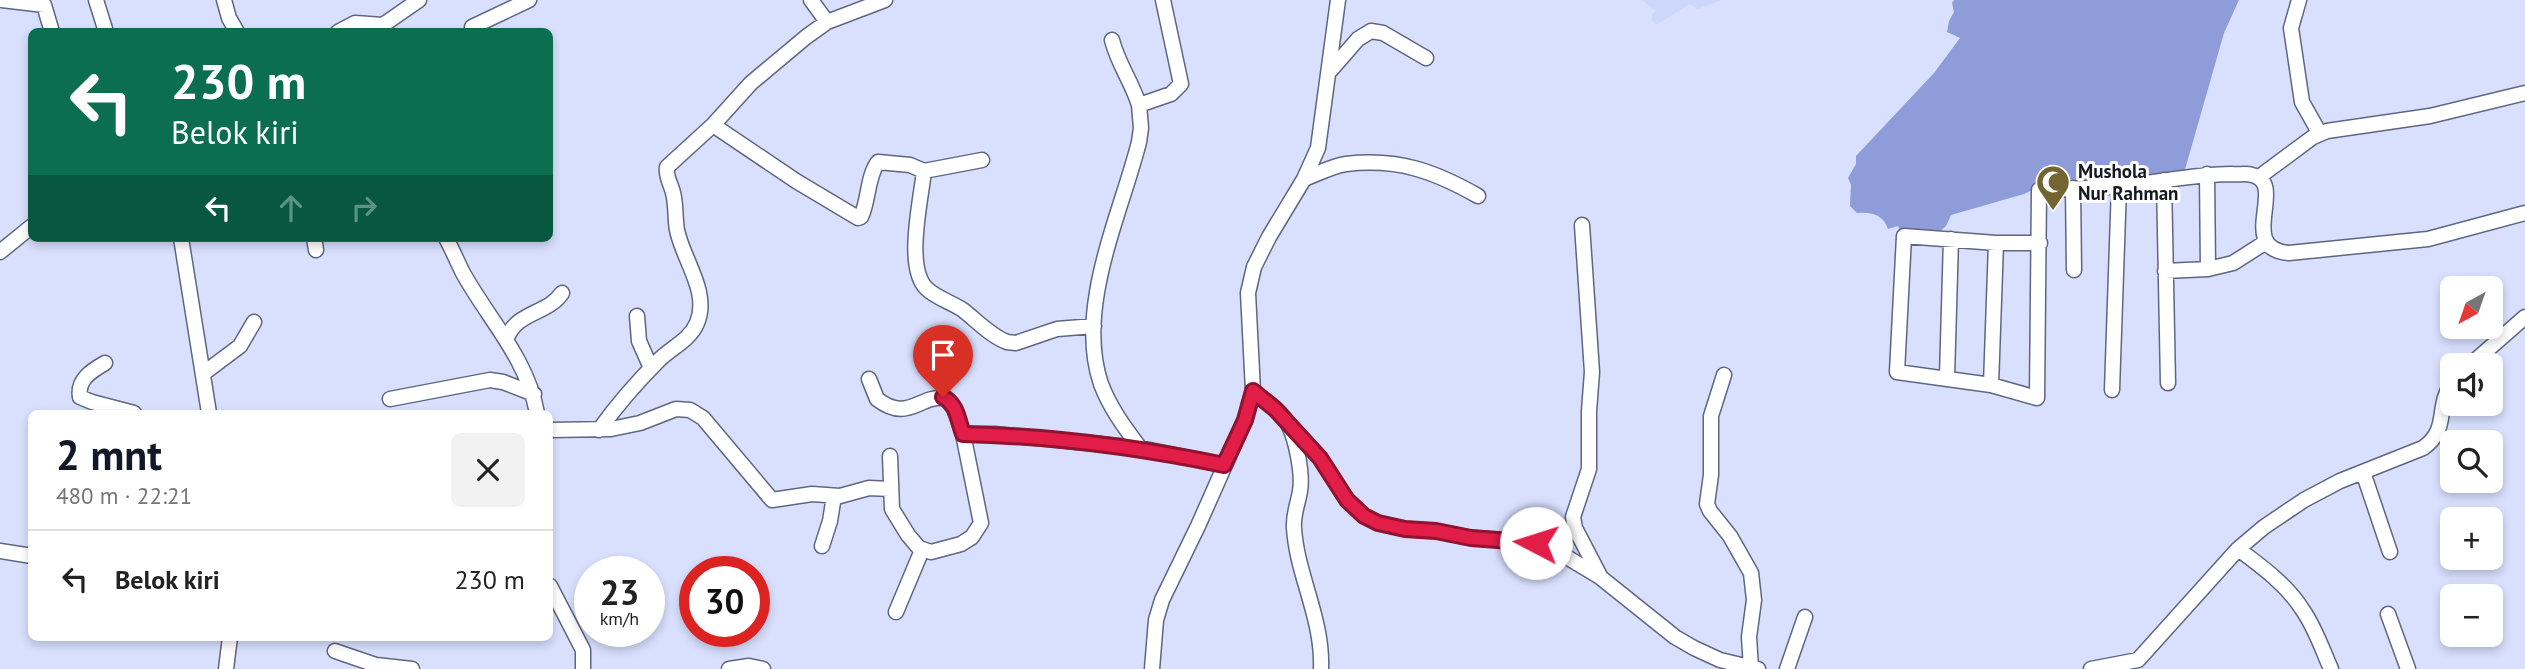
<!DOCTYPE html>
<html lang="id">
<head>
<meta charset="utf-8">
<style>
  body { margin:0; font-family:"PT Sans",sans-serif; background:#f2f2f2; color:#222; height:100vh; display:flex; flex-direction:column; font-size:26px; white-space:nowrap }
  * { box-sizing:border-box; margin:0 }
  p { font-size:23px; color:#767676 }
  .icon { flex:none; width:38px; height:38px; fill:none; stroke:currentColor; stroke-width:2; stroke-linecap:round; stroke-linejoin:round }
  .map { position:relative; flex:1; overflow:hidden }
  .drawer { position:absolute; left:28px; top:410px; width:525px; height:231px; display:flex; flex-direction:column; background:#fff; border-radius:10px; box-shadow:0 4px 10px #0003 }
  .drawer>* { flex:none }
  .banner { position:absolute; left:28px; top:28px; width:525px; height:214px; border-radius:10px; box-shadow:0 4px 10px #0003; background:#0b6e4f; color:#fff; overflow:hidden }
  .needle { width:46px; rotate:220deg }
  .controls { position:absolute; left:2440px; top:276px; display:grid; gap:14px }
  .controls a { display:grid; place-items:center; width:63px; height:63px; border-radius:10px; background:#fff; box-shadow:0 4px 10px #0003; font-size:35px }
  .speed { position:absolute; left:574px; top:556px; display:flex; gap:14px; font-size:35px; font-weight:700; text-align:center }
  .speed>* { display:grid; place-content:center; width:91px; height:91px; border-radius:50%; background:#fff; box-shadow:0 4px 10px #0003; line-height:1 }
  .speed small { font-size:18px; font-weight:400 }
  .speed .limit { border:10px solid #d22; background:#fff; color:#111 }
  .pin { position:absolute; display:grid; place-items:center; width:60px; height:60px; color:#fff; margin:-72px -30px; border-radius:50% 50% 50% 0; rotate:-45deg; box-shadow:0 0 7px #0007 }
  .pin .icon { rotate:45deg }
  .me { position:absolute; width:77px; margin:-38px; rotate:275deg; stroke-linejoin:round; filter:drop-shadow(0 0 5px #0008) }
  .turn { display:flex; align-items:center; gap:24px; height:147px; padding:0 28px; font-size:32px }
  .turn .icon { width:91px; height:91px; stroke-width:2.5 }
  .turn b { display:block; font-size:49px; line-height:60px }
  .lanes { display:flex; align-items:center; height:66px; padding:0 28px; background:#0003; justify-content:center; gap:35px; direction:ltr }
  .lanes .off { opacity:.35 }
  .round { display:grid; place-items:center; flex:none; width:74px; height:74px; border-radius:10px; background:#f2f2f2 }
  .summary { display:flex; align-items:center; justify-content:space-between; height:119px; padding:0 28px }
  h1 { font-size:42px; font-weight:800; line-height:52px; color:#111827 }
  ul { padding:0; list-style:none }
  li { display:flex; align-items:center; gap:21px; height:98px; padding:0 28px; border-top:2px solid #e0e0e0 }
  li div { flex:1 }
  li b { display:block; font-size:26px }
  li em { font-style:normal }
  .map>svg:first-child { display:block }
  .built { fill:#cdd6fb }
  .forest { fill:#8e9cda }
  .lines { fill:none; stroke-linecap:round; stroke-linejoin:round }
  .minor-casing { stroke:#606681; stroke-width:17 }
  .minor { stroke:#fff; stroke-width:14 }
  .route-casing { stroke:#92132f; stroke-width:18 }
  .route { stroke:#e11d48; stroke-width:12 }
  .labels { text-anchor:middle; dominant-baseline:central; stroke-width:6; stroke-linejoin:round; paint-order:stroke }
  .poi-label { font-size:19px; font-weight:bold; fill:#151822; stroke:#fff; text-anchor:start }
</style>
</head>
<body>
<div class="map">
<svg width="2525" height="669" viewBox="0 0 2525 669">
  <rect width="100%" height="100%" fill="#d8e0fe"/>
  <path class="built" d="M1642,0H1722L1698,9L1689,4L1656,25L1651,19L1655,10Z"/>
  <path class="forest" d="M1954,0H2239L2224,33L2184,173L2041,186L2024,194L1951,215L1946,226L1939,232L1900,231L1898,226L1888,229C1883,214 1871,212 1857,213L1850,206L1851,185L1848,178L1856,164V156L1934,73L1960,38L1947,32L1949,21L1954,12L1952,3Z"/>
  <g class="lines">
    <g class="minor-casing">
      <path id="minor" d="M2,0L44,5L52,32
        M96,0L106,32
        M224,0L229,18L237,32
        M811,0L827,22
        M2299,0L2291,28L2302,102L2320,134
        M472,27L529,0
        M338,32L355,23L383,25L419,0
        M1112,40C1118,64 1132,82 1139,105
        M1331,70L1358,39L1371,31L1383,33L1426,58
        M713,125L796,181L858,218L861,217C869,200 867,177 878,162L910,165L924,171
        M982,160L924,171C921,200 905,266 926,288C936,298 951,302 963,310C977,321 991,336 1007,342L1016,343L1057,329L1094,326
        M2259,177L2313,137L2327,131L2430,116L2525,93
        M1304,179C1317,174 1332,166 1346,164C1398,158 1434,171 1478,196
        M2164,180L2168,383
        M2073,188L2074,270
        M1582,225L1592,372L1589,411V469L1573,517L1575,528L1600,576
        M181,238L209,413
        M314,238L316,250
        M446,238C452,249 457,261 463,273C489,320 527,358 537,413
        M2040,243H1996L1904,236L1897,372L1991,385L2037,398L2039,190C2066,189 2093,188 2119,186C2157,183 2193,174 2231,174C2238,175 2246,173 2252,175C2289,183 2235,249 2289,253L2428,239L2525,213
        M0,252L32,226
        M2208,269L2233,263L2266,242
        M2165,271L2208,269L2207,174
        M637,316L639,341L651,368
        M507,338C516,312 548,314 562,293
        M105,363C91,371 77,380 80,397L92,402L134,413
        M2469,366L2525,317
        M204,373L240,346L254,322
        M1724,375L1711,416V475L1707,504L1710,511L1730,536L1751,573L1754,600L1749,637L1751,668
        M1947,377L1951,239
        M869,379L877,399C908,423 919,395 945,398L954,408L963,434H995L1140,448L1224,465
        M1991,385L1996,243
        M2112,390L2119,186
        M1253,391C1264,400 1281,410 1288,424C1296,439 1303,474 1300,491C1298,504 1293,514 1294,528C1297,576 1323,618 1321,669
        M390,399L490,380L503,382L534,394
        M1288,423L1320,458L1347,500L1364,516L1378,523L1405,529L1436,531L1471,538L1522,541L1550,547L1600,577L1675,637L1694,648L1720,660L1758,669
        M550,430L611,429L640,423L676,409L690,410L703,418L772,500L812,494L840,496L869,488L890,489
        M599,430C617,405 637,382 659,360C671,348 690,340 697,323C710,292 683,260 677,230C675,219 676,208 674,198C673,186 665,178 667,167L713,125L751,83L806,37L827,22L885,0
        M1140,448C1125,428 1110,408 1101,384C1075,308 1121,214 1139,142L1141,128L1139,105L1171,94L1181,84L1163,0
        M890,456L892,509L908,535L919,548L931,552L961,544L972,537L981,523L963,434
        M2363,472L2390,552
        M822,546L830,521L834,496
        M2238,549C2261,566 2286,584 2302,609C2315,627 2322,649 2331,669
        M0,551L32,556
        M550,586L583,650V669
        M896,612L922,550
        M2388,614L2408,669
        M335,651L376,665L412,669
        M226,669L230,637
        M729,669L749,666L763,669
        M1152,669L1156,620L1162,600L1198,526L1245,420L1253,391L1248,293L1254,267L1269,237L1304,179L1318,148L1338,0
        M1787,669L1805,617
        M2091,669L2138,660L2238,549L2264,527L2304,500L2340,481L2423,448C2450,429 2435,407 2452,383"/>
    </g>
    <use href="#minor" class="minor"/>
  </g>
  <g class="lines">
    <g class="route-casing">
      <path id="route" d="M943,397C957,404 958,420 963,434C1051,436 1137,447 1224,465L1245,420L1253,391L1275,409L1320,458L1347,500L1364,516L1378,523L1405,529L1436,531L1471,538L1536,543"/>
    </g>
    <use href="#route" class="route"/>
  </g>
  <defs>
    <g id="mosque-pin" transform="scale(1.75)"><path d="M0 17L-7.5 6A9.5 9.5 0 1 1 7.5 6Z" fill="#736432" stroke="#fff"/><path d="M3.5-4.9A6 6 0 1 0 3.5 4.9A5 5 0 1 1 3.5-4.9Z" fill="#fff"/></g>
  </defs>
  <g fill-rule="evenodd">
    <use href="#mosque-pin" x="2053" y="182"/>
  </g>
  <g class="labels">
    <g class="poi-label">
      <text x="2078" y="171">Mushola<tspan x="2078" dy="22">Nur Rahman</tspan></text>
    </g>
  </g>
</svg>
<div class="controls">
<a><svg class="needle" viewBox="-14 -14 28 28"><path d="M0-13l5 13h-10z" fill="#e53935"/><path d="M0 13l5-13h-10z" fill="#767676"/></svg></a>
<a><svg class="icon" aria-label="sound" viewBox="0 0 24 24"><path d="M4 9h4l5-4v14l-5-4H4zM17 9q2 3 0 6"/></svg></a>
<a><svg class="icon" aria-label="search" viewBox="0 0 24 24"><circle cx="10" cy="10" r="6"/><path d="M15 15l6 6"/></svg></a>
<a>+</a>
<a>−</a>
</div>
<div class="speed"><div>23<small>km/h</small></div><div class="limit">30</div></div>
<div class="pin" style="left:943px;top:397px;background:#d93025"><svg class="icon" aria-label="arrive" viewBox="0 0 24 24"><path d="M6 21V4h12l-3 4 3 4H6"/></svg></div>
<svg class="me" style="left:1536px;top:543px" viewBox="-20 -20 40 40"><circle r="19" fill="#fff"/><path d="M0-13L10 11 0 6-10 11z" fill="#e11d48"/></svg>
<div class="banner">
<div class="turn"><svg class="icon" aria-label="left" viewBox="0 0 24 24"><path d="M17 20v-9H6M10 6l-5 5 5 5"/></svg><div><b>230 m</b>Belok kiri</div></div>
<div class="lanes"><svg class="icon" aria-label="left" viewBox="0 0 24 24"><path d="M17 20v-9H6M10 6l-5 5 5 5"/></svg><svg class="icon off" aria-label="ahead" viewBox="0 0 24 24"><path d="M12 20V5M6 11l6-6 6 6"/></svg><svg class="icon off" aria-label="right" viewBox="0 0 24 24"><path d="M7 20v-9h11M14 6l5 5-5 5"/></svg></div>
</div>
<section class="drawer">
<div class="summary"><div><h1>2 mnt</h1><p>480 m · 22:21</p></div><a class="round"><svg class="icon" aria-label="close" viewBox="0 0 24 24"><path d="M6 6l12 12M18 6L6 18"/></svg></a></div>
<ul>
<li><svg class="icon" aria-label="left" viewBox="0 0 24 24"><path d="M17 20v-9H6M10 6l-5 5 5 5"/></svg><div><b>Belok kiri</b></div><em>230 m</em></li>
</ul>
</section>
</div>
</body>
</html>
